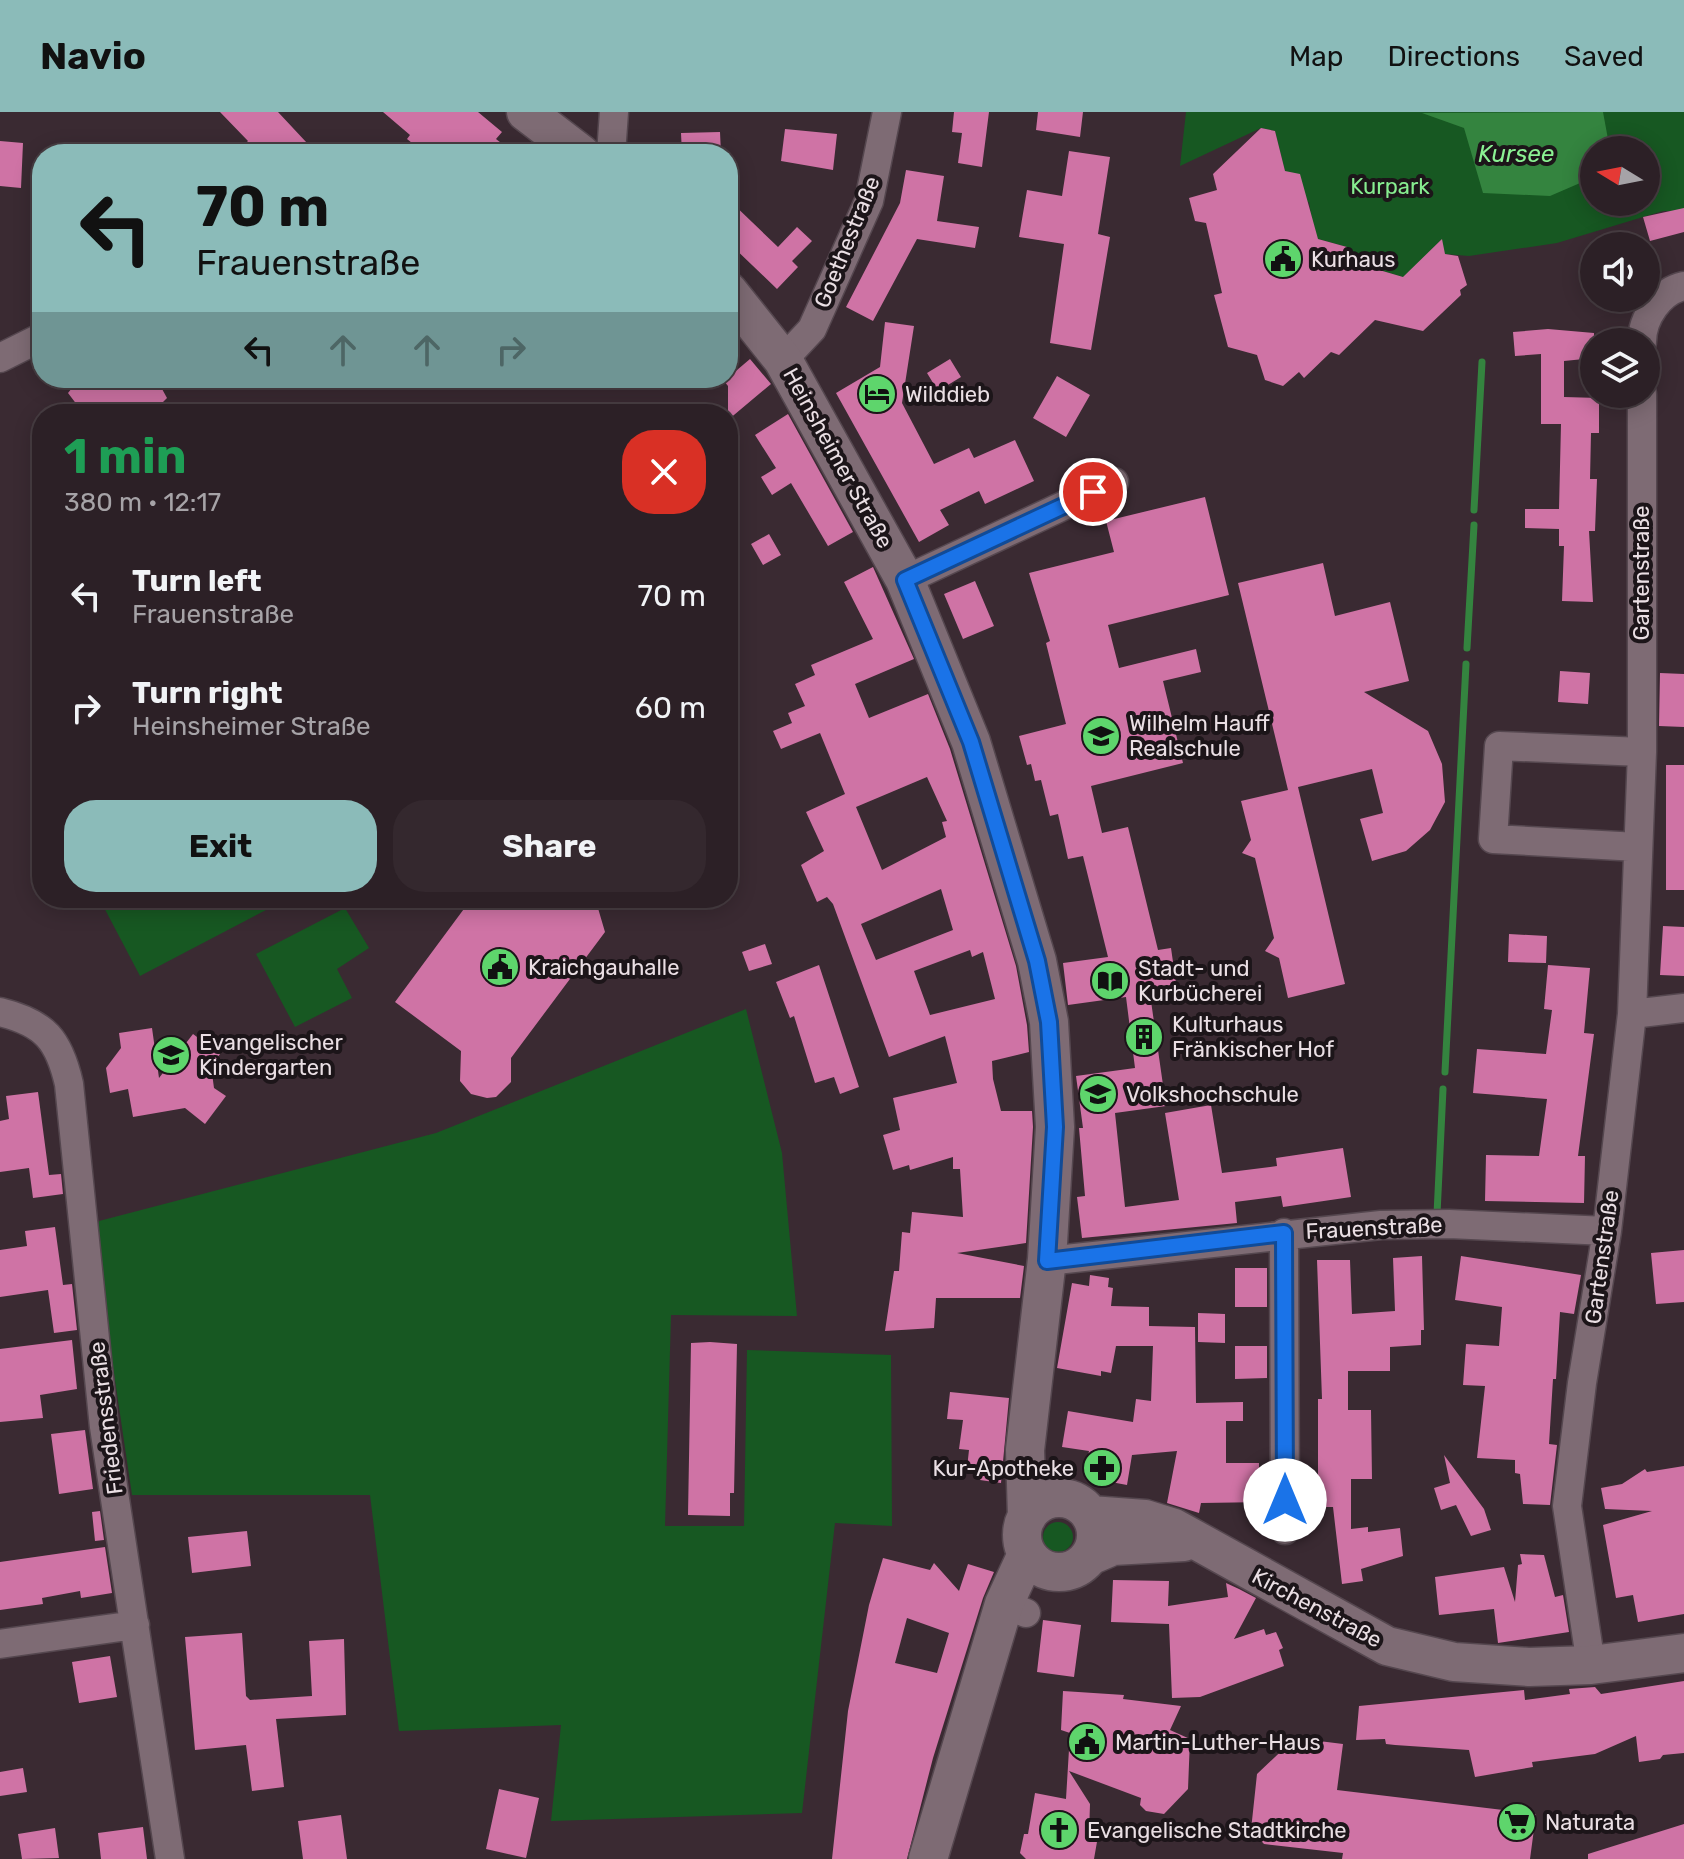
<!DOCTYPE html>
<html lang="en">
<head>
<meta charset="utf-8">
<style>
  body { margin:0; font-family:Rubik,sans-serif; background:#34282e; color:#f1f3f6; height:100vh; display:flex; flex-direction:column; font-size:30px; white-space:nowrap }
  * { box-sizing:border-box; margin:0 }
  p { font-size:26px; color:#a6a3a7 }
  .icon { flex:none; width:44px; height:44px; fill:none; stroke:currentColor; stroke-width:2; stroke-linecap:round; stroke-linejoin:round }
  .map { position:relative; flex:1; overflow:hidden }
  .details { position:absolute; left:32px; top:292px; width:706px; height:504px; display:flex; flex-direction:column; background:#2c2026; border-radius:32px; box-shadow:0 4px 20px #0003,0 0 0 2px #483e43 }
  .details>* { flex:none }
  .guide { position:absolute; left:32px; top:32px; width:706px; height:244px; border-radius:32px; box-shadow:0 4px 20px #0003,0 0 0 2px #483e43; background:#8bbbb9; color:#111; overflow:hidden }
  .needle { width:52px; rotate:280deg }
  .fabs { position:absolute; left:1580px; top:24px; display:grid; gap:16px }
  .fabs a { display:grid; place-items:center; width:80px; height:80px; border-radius:50%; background:#2c2026; box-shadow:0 4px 20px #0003,0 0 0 2px #483e43; font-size:40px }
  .pin { position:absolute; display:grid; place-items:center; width:68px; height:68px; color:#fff; margin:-34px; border:4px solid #fff; border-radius:50%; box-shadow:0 2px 8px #0007 }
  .me { position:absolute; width:88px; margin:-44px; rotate:0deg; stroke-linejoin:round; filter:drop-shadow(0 0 6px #0008) }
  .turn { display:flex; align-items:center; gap:28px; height:168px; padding:0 32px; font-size:36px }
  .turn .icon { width:104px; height:104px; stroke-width:2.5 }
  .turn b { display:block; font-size:56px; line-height:68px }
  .lanes { display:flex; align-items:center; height:76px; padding:0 32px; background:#0003; justify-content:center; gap:40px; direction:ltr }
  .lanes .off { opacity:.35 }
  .round { display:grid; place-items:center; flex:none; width:84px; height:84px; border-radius:32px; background:#34282e }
  .head { display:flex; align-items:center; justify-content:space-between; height:136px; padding:0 32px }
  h1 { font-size:48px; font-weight:700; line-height:60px; color:#1e9e55 }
  .cta { display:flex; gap:16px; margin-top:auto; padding:16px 32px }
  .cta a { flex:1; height:92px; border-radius:32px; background:#8bbbb9; color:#111; font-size:32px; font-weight:700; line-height:92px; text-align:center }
  .cta a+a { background:#34282e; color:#f1f3f6 }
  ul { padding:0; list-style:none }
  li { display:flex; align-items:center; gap:24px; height:112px; padding:0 32px }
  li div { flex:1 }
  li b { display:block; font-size:30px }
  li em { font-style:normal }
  header { display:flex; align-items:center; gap:48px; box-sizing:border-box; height:112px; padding:0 40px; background:#8bbbb9; color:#111 }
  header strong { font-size:38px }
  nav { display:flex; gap:44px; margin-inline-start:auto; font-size:28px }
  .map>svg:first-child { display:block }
  .green { fill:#175822; fill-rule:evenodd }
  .water { fill:#34843f }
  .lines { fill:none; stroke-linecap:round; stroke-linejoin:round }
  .stream { stroke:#34843f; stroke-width:7 }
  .building { fill:#cf73a5; fill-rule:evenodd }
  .street-casing { stroke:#55474f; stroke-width:31 }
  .secondary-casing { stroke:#55474f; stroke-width:41 }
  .street { stroke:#7e6b74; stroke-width:28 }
  .secondary { stroke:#7e6b74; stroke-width:38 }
  .route-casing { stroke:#114b97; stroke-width:20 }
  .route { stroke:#1a73e8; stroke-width:14 }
  .labels { text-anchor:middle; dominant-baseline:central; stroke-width:8; stroke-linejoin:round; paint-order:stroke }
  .park-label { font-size:22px; fill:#87ed90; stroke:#1c1519 }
  .street-label { font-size:22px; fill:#eadfe4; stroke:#1c1519 }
  .poi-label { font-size:22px; fill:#eadfe4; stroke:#1c1519; text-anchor:start }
  .water-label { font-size:24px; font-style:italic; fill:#8bf193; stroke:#1c1519 }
</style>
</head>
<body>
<header>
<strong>Navio</strong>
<nav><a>Map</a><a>Directions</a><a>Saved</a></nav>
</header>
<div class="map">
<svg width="1684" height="1747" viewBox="0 0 1684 1747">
  <rect width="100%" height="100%" fill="#3a2a32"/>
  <path class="green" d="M1186,0H1684V99H1663L1557,131L1469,144L1445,142L1440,129L1406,166L1352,150L1347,135L1315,126L1309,90L1306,91L1285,59L1275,19L1261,16L1180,54ZM1594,38H1646V90H1594Z
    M99,786H289L140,864Z
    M345,796L369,836L337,857L352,886L295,915L256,842Z
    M746,897L782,1041L797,1204L671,1203L665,1414H744L747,1238L891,1243L892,1414L835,1411L802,1701L551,1709L561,1613L399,1619L370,1383H132L95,1133L99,1109L436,1021Z
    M1043 1425a15 15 0 1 1 30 0a15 15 0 1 1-30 0Z"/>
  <path class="water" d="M1603,0L1610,38H1594V65L1550,84L1483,81L1464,16L1422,1Z"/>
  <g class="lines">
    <path class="stream" d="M1474,398L1482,250
      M1467,536L1474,413
      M1445,960L1466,552
      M1437,1102L1443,977"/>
  </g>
  <path class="building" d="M220,0H278L307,31L295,42H254L245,32L248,29Z
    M383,0H478L502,20L496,27L515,42H426L407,27L410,23Z
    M954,0H989L982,55L958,51L962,21L952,20Z
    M1038,0H1083L1080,25L1036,18Z
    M1261,16L1275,19L1285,59L1300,62L1318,127L1347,135L1352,150L1403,165L1442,127L1445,142L1458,144L1467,173L1460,178L1461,183L1423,219L1375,208L1339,243L1331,240L1304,266L1299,260L1283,274L1265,268L1257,243L1228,235L1214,183L1222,181L1206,111L1195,109L1189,86L1217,78L1213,62Z
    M785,17L837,22L833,58L781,49Z
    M720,20L721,42H682L681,21Z
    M0,29L23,31L21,76L0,74Z
    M1069,39L1110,45L1098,122L1110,125L1091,238L1050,231L1064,132L1019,125L1027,78L1062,84Z
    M906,58L944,64L937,109L979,115L975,136L917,127L873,209L846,195L900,91Z
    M728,87L778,135L797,115L812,129L792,149L798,155L777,177L728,130Z
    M1684,96V120L1650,129L1643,105Z
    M885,210L914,214L902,291L934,352L969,336L974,346L1015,328L1034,369L985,392L979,379L940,398L949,413L919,430L836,281L880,255Z
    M1548,217L1594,221V246L1564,249V285L1599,286V321H1591L1590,367H1597L1595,419H1589L1593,490L1562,489L1564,434H1559V417L1525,416V397H1559L1561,312H1541V242L1515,244L1513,220Z
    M750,247L771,272L728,308V274L724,269Z
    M950,247L961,265L938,279L927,261Z
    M1057,264L1090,283L1066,325L1033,306Z
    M80,266H156L167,286L151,302H84L68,281Z
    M788,302L853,420L828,434L791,371L772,383L761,365L776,356L755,323Z
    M1205,385L1229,483L1108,513L1119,556L1196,537L1201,560L1163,569L1183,651L1091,674L1102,721L1128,715L1158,838L1171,836L1177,878L1150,882L1166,994L1115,1001L1125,1095L1179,1088L1165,1001L1211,993L1222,1061L1277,1054L1276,1046L1343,1036L1351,1085L1283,1095L1281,1084L1235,1090L1237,1111L1082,1126L1077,1085L1085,1084L1079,1016H1083L1076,964L1135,956L1126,885L1068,893L1063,851L1108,845L1083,744L1068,747L1058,702L1050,704L1041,668L1035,669L1031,652L1027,653L1019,624L1066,612L1046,531L1050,529L1029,461L1114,440L1106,409Z
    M769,422L781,443L763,453L751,432Z
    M1323,451L1335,504L1390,490L1409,569L1364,580L1428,619L1442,652L1445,690L1430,718L1406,739L1372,749L1360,707L1383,701L1372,657L1298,675L1345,872L1288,886L1279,846L1265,839L1274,826L1255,746L1242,741L1251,728L1241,689L1288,678L1238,471Z
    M873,455L914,547L855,572L869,606L928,582L950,637L1016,854L1027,913L1029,940L992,949L993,967L1001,999H1032L1033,1015L1026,1131L957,1141L1024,1154L1020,1186H936L934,1216L885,1219L894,1159H899L902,1120L910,1121L912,1100L963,1105L960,1057H953V1045L910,1058L909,1053L893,1058L883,1023L900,1018L893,986L957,971L945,924L889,945L833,792L827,785L817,790L801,753L824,739L806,700L845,682L820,621L781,637L773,619L792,611L788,601L805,594L795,572L815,563L811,553L873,527L844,470ZM927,665L947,709L942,710L946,725L882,758L856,695ZM941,777L953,818L876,848L861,812ZM970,838L972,845L983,840L995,887L930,903L914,859Z
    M975,469L994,514L963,527L944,482Z
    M1560,559L1590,561L1588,592L1558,590Z
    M1660,561L1684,562V615L1659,614Z
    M1666,653H1684V778H1666Z
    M472,786H539L556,798L566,786H595L605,820L511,946V970L496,985L487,986L471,982L460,969L461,939L395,890Z
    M1663,814L1684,815V864L1660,863Z
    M1509,822L1547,824L1546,851L1508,850Z
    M765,832L772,852L749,859L742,840Z
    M819,853L859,975L840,982L834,965L815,971L794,904L790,906L776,870Z
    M1548,853L1590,856L1584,921L1594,922L1578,1044H1585L1584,1091L1485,1089L1486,1043L1539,1044L1547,987L1473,981L1477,937L1546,942L1552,898L1544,897Z
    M152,916L159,966L193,922L220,942L211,954L214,976L226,984L205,1012L185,996L133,1005L128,977L110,981L106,956L121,936L119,921Z
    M38,980L49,1063L61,1062L63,1082L33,1086L29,1056L0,1060V1009L9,1007L6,984Z
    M55,1115L63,1173L72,1172L77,1218L54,1221L48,1178L0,1185V1138L27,1134L25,1119Z
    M1684,1138V1190L1656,1192L1651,1141Z
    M1422,1144L1424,1218H1421V1233L1390,1235V1259H1348V1298H1371L1372,1367H1351V1417L1368,1415V1420L1400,1416L1403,1444L1361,1457L1363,1469L1342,1472L1333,1395H1318V1287H1322L1317,1148H1350L1352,1202L1395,1199L1393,1146Z
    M1461,1144L1581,1163L1574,1202L1560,1200L1556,1267H1553L1549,1332L1557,1333L1550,1393L1523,1392L1520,1362L1515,1361V1348L1477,1346L1485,1274L1463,1273L1466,1232L1499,1234L1502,1195L1455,1188Z
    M1235,1156H1267V1195H1235Z
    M1090,1163L1109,1166L1108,1175L1113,1176L1111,1194L1149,1195V1214L1195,1215L1196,1291L1243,1290V1309H1226V1351H1259V1361H1266L1267,1390L1201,1391L1199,1401L1167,1391L1177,1339L1132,1343L1127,1373L1084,1365L1089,1339L1062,1335L1068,1299L1133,1310L1136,1287L1151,1289L1153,1234H1116L1111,1261L1101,1259V1264L1057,1256L1072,1171L1089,1174Z
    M1198,1201L1225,1202V1231L1198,1230Z
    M72,1228L77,1277L40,1283L43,1306L0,1310V1237Z
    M710,1230L737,1232L734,1381H730V1404L688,1403L691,1231Z
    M1235,1234H1267V1266L1235,1267Z
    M950,1280L1009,1286L1001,1371L980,1368L982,1358L967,1356L969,1338L959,1337L963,1308L947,1307Z
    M85,1318L93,1377L59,1382L51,1322Z
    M1444,1343L1484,1397L1491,1418L1471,1424L1456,1393L1441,1398L1434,1376L1450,1371Z
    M1684,1354V1502L1638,1510L1633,1483L1616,1486L1603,1413L1652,1399L1605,1397L1601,1376L1622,1372L1645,1357L1647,1360Z
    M100,1399L104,1428L95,1429L92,1400Z
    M247,1419L251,1454L192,1461L188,1425Z
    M105,1435L112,1481L81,1486L80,1479L42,1486L43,1492L0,1498V1450Z
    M1520,1442L1544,1443L1555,1485L1563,1483L1569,1520L1498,1531L1494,1497L1439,1503L1435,1465L1504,1455L1515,1490L1518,1453L1522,1452Z
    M883,1446L930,1458L934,1451L959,1479L968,1452L994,1460L983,1486L933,1646L907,1747H832L848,1599L869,1493ZM907,1506L949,1521L937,1561L895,1551Z
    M1113,1468L1169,1469L1168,1494L1228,1485L1226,1471L1239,1477L1256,1486L1234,1527L1264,1517L1266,1523L1276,1520L1283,1536L1279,1538L1284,1554L1200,1585L1172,1586L1169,1512L1111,1510Z
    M1043,1508L1081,1513L1074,1565L1037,1560Z
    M242,1521L246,1584L250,1588L312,1584L309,1529L344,1527L346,1603L276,1607L284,1675L252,1679L246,1633L195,1638L185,1525Z
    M110,1544L117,1585L79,1591L72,1550Z
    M1684,1569V1641L1663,1643L1660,1647L1639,1650L1636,1624L1595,1642L1532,1650L1533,1655L1475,1665L1469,1638L1395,1633L1386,1632L1385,1627L1356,1628L1359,1594L1524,1578L1525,1588L1570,1582L1569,1577L1595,1575L1601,1582Z
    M1063,1579L1124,1583L1123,1587L1181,1594L1170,1618L1190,1627L1188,1677L1164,1702L1146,1699L1140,1693L1141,1686L1069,1659L1090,1692L1089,1723L1098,1724L1094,1747H1026L1020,1741L1024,1722H1028L1035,1681L1066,1687L1070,1621L1061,1618Z
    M1295,1626L1343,1632L1337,1678L1536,1702L1530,1747H1342L1343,1741L1264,1732L1251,1718L1257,1662Z
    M23,1656L27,1680L0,1684V1660Z
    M499,1677L539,1686L526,1746L486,1737Z
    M341,1703L347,1747H303L298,1709Z
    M1684,1712V1747H1588V1742Z
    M143,1715L147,1747H101L98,1721Z
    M55,1716L59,1746L22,1747L18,1722Z"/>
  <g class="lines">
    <g class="street-casing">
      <path id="street" d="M611,42L614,0
        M1642,230C1642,206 1660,179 1684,174
        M0,246L42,225
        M783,248L812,217L869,89L887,0
        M905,468L1114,370
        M1638,735L1493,727L1499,634L1642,640
        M0,900C45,911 59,928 69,972L104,1315L170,1747
        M1632,902L1684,896
        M1284,1121L1285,1418
        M1047,1149L1381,1113L1449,1112L1607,1119
        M1004,1492L1026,1501
        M0,1532L135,1513
        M1591,1553L1567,1394L1582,1271L1607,1119L1632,902L1642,640V282"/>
    </g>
    <g class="secondary-casing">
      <path id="secondary" d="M526,0L581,42
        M728,179L783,248L905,468L971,630L1037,849L1049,910L1055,1015L1047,1147L1025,1338L1027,1405
        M1022 1423a37 37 0 1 1 74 0a37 37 0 1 1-74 0Z
        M1090,1403L1145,1407L1174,1416L1387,1534L1454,1550L1529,1555L1591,1553L1684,1541
        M1092,1443L1113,1434L1184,1430
        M928,1747L1004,1492L1027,1442"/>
    </g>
    <use href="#street" class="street"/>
    <use href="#secondary" class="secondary"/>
  </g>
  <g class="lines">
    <g class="route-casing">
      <path id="route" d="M1093,380L905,468L971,630L1037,849L1049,910L1055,1015L1047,1149L1284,1121L1285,1388"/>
    </g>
    <use href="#route" class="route"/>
  </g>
  <defs>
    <g id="civic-disc" transform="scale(2)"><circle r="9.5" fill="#5ed56c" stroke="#1c1519"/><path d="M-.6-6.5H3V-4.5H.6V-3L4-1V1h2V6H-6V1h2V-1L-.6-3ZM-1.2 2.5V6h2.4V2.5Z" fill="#111"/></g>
    <g id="hotel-disc" transform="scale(2)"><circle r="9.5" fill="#5ed56c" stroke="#1c1519"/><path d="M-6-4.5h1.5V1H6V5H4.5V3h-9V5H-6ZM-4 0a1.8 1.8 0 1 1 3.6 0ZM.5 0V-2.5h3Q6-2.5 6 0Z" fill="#111"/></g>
    <g id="school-disc" transform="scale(2)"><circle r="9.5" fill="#5ed56c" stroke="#1c1519"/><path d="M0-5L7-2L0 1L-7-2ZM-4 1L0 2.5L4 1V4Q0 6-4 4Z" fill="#111"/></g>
    <g id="library-disc" transform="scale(2)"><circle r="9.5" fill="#5ed56c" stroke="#1c1519"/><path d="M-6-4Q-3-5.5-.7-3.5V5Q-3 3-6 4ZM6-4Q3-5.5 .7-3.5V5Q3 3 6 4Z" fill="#111"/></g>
    <g id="building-disc" transform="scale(2)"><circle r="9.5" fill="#5ed56c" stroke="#1c1519"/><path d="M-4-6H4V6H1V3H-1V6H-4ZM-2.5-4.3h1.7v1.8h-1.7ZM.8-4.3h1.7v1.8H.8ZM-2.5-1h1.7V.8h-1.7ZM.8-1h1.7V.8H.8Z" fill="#111"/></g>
    <g id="university-disc" transform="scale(2)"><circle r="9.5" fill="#5ed56c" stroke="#1c1519"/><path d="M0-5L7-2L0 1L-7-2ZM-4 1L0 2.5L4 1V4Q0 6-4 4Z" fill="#111"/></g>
    <g id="pharmacy-disc" transform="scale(2)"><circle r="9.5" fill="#5ed56c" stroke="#1c1519"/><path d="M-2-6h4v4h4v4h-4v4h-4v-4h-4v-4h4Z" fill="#111"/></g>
    <g id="supermarket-disc" transform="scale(2)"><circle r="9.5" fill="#5ed56c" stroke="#1c1519"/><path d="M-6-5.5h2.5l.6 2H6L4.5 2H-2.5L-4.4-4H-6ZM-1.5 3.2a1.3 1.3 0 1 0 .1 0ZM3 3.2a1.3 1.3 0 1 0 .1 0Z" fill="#111"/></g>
    <g id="church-disc" transform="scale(2)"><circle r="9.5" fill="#5ed56c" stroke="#1c1519"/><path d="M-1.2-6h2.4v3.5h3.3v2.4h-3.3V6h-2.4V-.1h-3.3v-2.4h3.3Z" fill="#111"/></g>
  </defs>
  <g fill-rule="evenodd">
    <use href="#civic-disc" x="1283" y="147"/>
    <use href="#hotel-disc" x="877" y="282"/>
    <use href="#school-disc" x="1101" y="624"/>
    <use href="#civic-disc" x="500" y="855"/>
    <use href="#library-disc" x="1110" y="869"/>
    <use href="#building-disc" x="1144" y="925"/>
    <use href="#school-disc" x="171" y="943"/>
    <use href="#university-disc" x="1098" y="982"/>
    <use href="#pharmacy-disc" x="1102" y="1356"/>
    <use href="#civic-disc" x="1087" y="1630"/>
    <use href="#supermarket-disc" x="1517" y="1710"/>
    <use href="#church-disc" x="1059" y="1718"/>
  </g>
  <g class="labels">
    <g class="park-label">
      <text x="1390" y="74">Kurpark</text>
    </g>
    <g class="street-label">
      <text transform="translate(847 130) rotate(-68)">Goethestraße</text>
      <text transform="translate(838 346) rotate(61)">Heinsheimer Straße</text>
      <text transform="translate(1641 461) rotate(-90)">Gartenstraße</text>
      <text transform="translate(1374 1116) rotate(-3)">Frauenstraße</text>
      <text transform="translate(1602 1145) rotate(-82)">Gartenstraße</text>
      <text transform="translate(106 1306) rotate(-97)">Friedensstraße</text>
      <text transform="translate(1317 1496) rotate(28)">Kirchenstraße</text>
    </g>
    <g class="poi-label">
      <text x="1311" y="147">Kurhaus</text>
      <text x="905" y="282">Wilddieb</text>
      <text x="1129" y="611">Wilhelm Hauff<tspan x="1129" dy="25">Realschule</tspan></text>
      <text x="528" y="855">Kraichgauhalle</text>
      <text x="1138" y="856">Stadt- und<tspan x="1138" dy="25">Kurbücherei</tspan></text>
      <text x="1172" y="912">Kulturhaus<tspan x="1172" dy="25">Fränkischer Hof</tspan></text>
      <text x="199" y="930">Evangelischer<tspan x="199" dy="25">Kindergarten</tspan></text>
      <text x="1126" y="982">Volkshochschule</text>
      <text x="1074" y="1356" text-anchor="end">Kur-Apotheke</text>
      <text x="1115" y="1630">Martin-Luther-Haus</text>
      <text x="1545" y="1710">Naturata</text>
      <text x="1087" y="1718">Evangelische Stadtkirche</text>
    </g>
    <g class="water-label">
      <text x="1516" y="42">Kursee</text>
    </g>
  </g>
</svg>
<div class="fabs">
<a><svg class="needle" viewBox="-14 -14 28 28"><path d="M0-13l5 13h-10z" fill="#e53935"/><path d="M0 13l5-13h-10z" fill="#a6a3a7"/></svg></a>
<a><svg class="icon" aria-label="sound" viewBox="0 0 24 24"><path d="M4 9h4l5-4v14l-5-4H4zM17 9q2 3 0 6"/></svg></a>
<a><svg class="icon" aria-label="layers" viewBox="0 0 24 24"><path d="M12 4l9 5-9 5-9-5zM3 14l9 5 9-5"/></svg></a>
</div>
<div class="pin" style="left:1093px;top:380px;background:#d93025"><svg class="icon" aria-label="arrive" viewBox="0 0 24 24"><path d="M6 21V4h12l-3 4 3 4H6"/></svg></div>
<svg class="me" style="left:1285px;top:1388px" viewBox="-20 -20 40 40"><circle r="19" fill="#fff"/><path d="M0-13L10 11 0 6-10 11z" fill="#1a73e8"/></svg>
<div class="guide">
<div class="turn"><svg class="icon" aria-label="left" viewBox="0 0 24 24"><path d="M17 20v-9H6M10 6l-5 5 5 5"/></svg><div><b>70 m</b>Frauenstraße</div></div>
<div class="lanes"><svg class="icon" aria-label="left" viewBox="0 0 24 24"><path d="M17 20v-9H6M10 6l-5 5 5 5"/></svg><svg class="icon off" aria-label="ahead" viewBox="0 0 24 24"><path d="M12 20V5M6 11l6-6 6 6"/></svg><svg class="icon off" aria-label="ahead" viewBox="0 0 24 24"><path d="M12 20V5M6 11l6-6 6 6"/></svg><svg class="icon off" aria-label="right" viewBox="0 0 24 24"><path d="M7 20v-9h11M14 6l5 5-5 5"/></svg></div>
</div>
<section class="details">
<div class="head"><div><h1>1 min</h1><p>380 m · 12:17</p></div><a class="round" style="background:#d93025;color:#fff"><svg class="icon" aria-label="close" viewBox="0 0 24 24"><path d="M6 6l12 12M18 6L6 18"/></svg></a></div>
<ul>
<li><svg class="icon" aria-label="left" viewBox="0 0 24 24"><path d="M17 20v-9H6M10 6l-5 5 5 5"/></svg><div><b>Turn left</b><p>Frauenstraße</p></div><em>70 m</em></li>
<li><svg class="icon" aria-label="right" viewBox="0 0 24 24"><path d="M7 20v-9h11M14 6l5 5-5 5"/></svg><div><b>Turn right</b><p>Heinsheimer Straße</p></div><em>60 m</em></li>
</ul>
<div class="cta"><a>Exit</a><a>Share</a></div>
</section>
</div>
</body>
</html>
